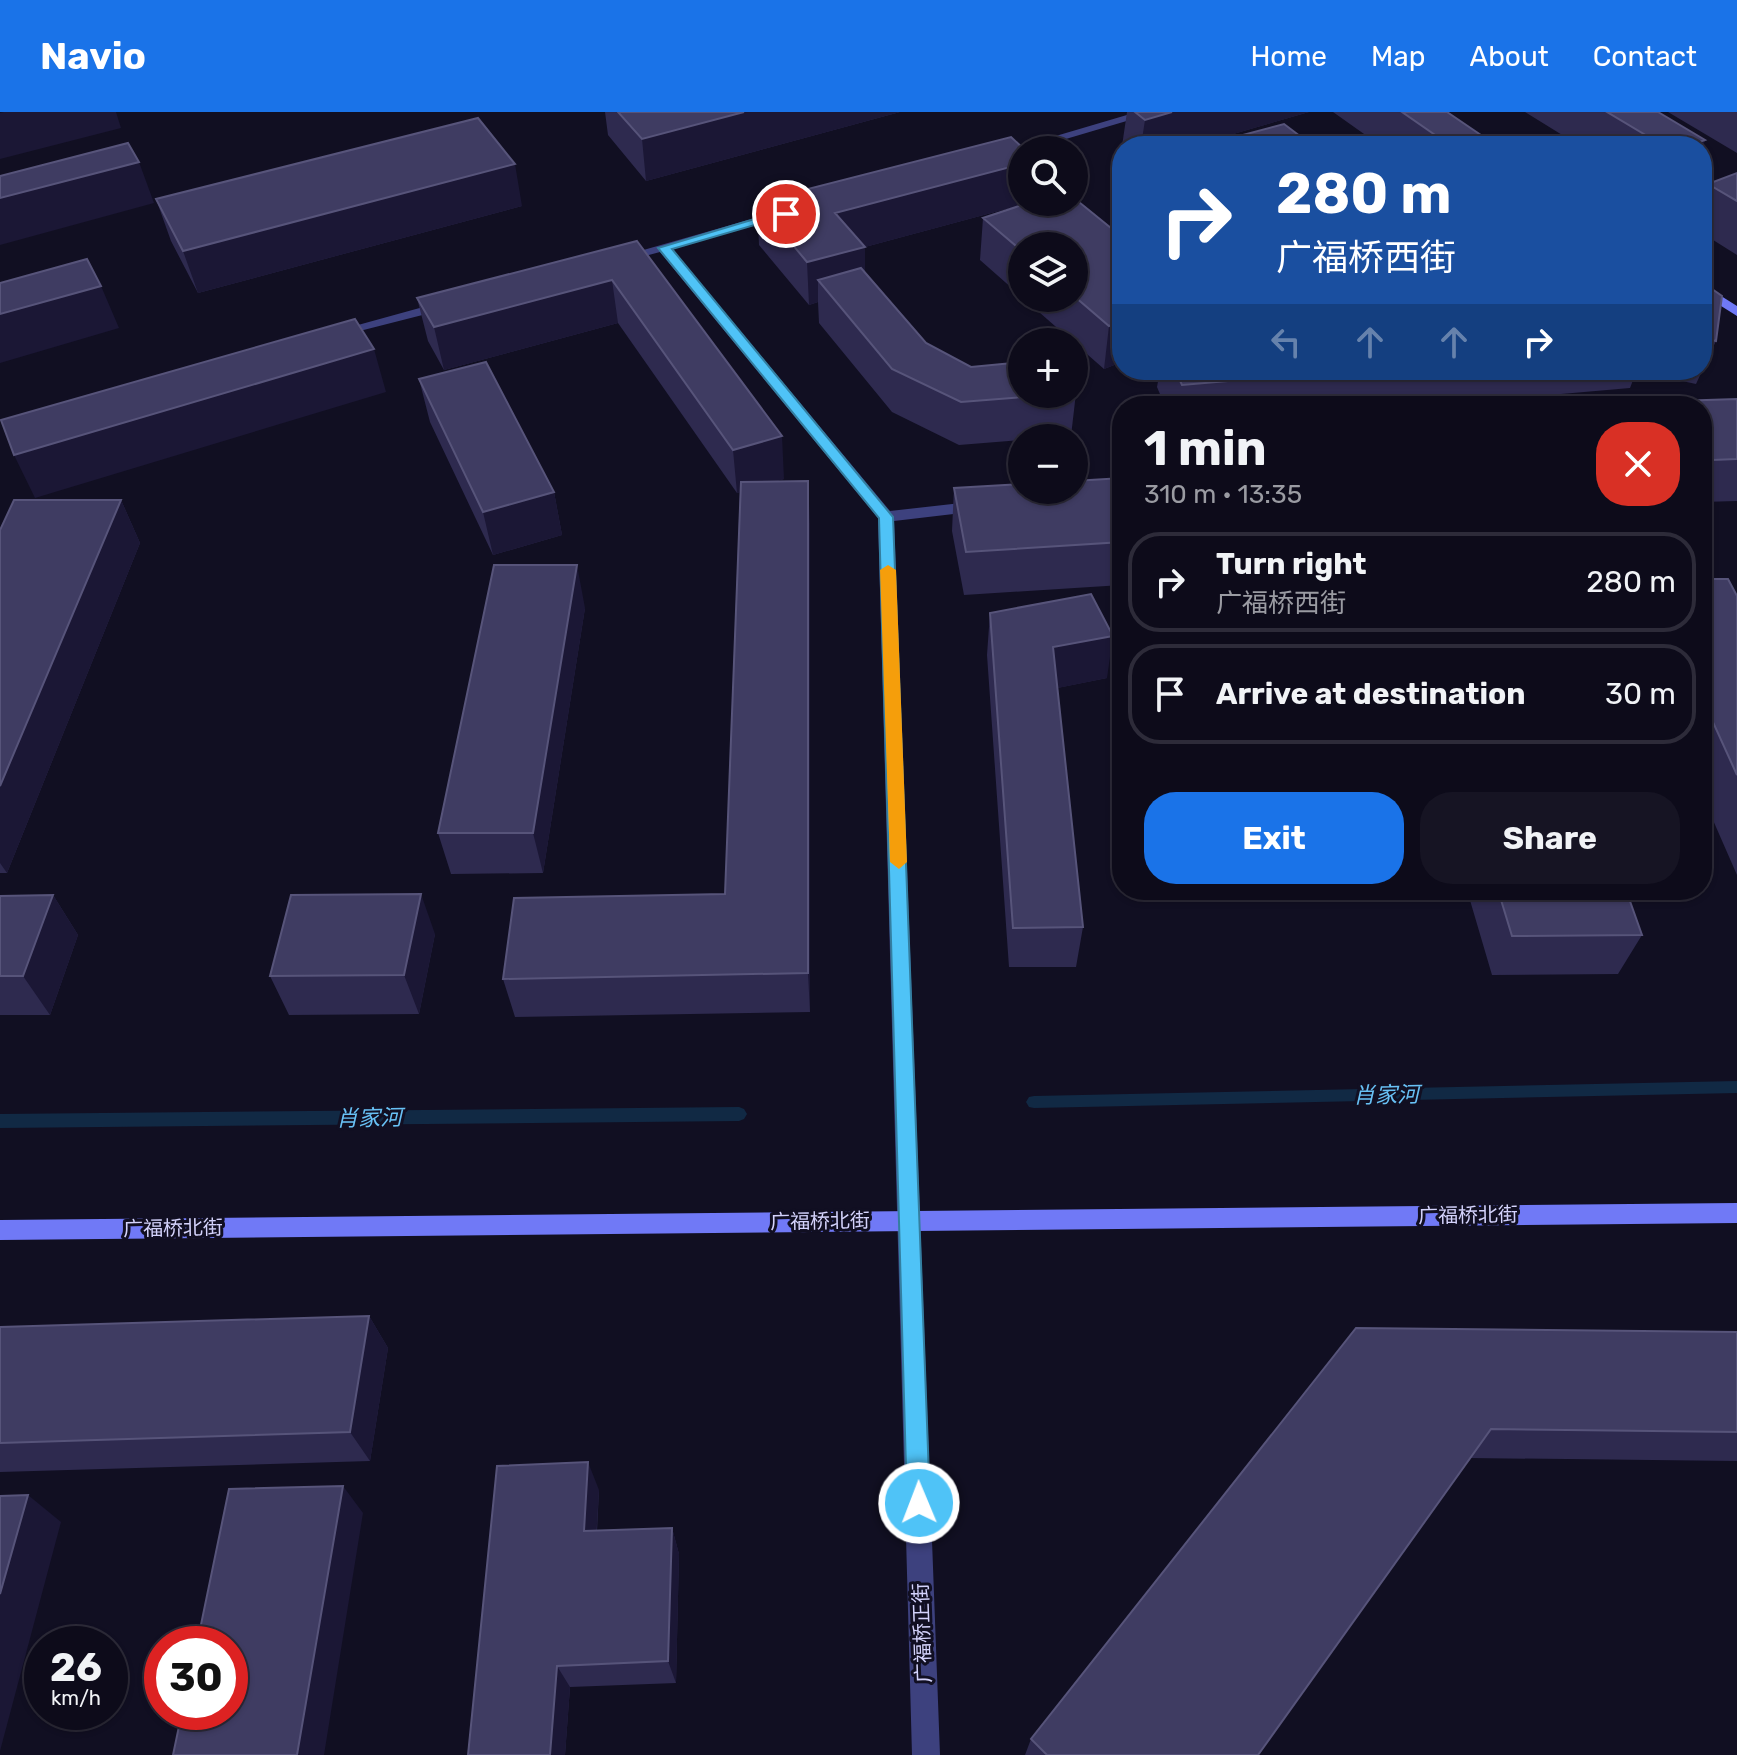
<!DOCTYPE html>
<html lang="en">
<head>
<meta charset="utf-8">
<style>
  body { margin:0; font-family:Rubik,"Noto Sans SC",sans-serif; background:#161423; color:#f1f3f6; height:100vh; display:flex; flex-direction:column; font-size:30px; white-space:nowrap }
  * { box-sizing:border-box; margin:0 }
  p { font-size:26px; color:#9a9ba2 }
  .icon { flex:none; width:44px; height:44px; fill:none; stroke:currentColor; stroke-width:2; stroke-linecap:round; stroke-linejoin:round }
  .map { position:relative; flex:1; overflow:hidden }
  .details { position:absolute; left:1112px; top:284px; width:600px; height:504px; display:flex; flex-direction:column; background:#0d0b1a; border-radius:32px; box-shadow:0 2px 6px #0004,0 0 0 2px #2d2b39 }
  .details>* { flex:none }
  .guide { position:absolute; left:1112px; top:24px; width:600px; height:244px; border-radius:32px; box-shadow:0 2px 6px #0004,0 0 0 2px #2d2b39; background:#1a4fa0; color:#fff; overflow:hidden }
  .tools { position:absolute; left:1008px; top:24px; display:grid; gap:16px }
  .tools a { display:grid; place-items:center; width:80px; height:80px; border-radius:50%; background:#0d0b1a; box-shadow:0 2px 6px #0004,0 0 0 2px #2d2b39; font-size:40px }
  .speed { position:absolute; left:24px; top:1514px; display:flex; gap:16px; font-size:40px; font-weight:700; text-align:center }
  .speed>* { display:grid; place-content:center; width:104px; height:104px; border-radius:50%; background:#0d0b1a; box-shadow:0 2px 6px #0004,0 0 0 2px #2d2b39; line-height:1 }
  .speed small { font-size:20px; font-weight:400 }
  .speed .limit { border:12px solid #d22; background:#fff; color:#111 }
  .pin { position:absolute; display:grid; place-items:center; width:68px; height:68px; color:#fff; margin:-34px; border:4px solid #fff; border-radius:50%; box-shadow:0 2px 8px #0007 }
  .me { position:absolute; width:88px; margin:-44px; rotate:359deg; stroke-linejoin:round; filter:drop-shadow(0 0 6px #0008) }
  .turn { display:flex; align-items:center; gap:28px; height:168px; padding:0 32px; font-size:36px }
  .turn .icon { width:104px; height:104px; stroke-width:2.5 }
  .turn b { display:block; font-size:56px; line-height:68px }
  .lanes { display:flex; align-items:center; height:76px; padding:0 32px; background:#0003; justify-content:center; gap:40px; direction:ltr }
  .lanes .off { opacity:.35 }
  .round { display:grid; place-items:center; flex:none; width:84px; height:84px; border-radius:32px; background:#161423 }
  .overview { display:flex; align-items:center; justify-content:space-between; height:136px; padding:0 32px }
  h1 { font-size:48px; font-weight:700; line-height:60px }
  .action { display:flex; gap:16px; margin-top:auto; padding:16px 32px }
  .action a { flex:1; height:92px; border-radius:32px; background:#1a73e8; color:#fff; font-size:32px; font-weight:700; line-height:92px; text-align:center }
  .action a+a { background:#161423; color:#f1f3f6 }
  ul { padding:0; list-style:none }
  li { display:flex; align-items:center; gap:24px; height:100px; margin:0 16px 12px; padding:0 16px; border:4px solid #2d2b39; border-radius:32px }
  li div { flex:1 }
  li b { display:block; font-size:30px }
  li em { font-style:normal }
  header { display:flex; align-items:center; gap:48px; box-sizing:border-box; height:112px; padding:0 40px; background:#1a73e8; color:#fff }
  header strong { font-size:38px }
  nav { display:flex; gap:44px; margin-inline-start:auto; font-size:28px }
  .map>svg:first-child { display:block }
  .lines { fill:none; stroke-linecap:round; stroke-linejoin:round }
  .stream { fill:#112944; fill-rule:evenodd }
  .street { fill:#3d417e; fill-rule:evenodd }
  .secondary { fill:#7079f6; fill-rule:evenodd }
  .wall { fill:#2e2a4f }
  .shaded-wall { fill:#1b1735 }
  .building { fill:#3f3c62; stroke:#57547a; stroke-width:2 }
  .route { fill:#4fc3f7; stroke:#337fa1; stroke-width:2 }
  .slow { fill:#f59e0b }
  .labels { text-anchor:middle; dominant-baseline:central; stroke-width:6; stroke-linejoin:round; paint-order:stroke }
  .street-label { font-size:20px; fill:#d4d3fc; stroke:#110f22 }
  .water-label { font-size:22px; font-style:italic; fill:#68c1f5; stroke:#110f22 }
</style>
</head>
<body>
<header>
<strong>Navio</strong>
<nav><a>Home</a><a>Map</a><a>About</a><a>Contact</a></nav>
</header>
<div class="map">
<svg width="1737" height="1643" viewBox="0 0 1737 1643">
  <rect width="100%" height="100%" fill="#110f22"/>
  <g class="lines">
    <path class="stream" d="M1737,969V981L1034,996L1029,995L1026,990L1029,985L1034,984Z
      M739,995L744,997L747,1002L744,1007L739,1009L0,1016V1002Z"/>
    <path class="street" d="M1137,0H1157L1002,46L991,43Z
      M780,99L792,102L672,137L890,399L979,389L987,394L979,399L894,409L940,1643H912L878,406L660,140L619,151L612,147Z
      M445,189L450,190V196L336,225L329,221Z"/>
    <path class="secondary" d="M1702,172L1737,194V204L1702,182Z
      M1737,1091V1111L0,1128V1108Z"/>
  </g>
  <path class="wall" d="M605,0H900L646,69L608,23Z
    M1127,0H1309L1192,34H1122Z
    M1333,0H1447L1497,34H1381Z
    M1525,0H1658L1705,28L1702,36V34H1580Z
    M1668,0H1737V41Z
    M1011,25L1025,38H1022V90H1074V86L1122,125V250L1104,257L1023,186H1074V134H1022V185L980,148L983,106L1028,91L865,135V162L926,231L971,255L1022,250V282H1074V276L1076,281L1071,324L1044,326H1022V328L959,333L892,300L819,211L818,190L809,193L759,133L757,90Z
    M1737,61V143L1702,121V86L1708,72Z
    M156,87L522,94L198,181L171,129Z
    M637,129L784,367L775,369L810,412V900L515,905L503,867L725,782L740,380L737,381L618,211L444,258L428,229L417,186Z
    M1702,170L1716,229L1696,272L1640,260L1641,258H1702Z
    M1160,258H1637L1630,276L1423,294H1165L1157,275Z
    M419,267L554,380L562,423L493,443L430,310Z
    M1737,287V389L1702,390V294H1675L1677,289Z
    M1122,366V473L964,483L952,419L954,376Z
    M121,388L140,431L7,761H0V418Z
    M1702,467L1737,484V763L1702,683Z
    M585,496L543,761L451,762L438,721Z
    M990,501L1107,566L1057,576L1083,815L1076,855H1009L987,543Z
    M1467,778H1626L1642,823L1618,862L1492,863Z
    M53,783L78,823L50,903H0V784Z
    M435,822L419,902L289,903L270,864Z
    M369,1204L388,1236L370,1349L0,1360V1215Z
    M1356,1216L1737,1220V1349L1470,1346L1258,1643H1025L1031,1627Z
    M599,1378L597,1419L672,1416L679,1442L676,1571L570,1575L565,1643H468Z"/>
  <path class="shaded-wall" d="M4,0H116L121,16L0,47V1Z
    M744,0H900L646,69L642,27Z
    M1172,0H1309L1192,34H1141L1145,8Z
    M1705,28L1702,36V34H1688Z
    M139,50L154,91L0,133V86Z
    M515,52L522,94L198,181L183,139Z
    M1022,52V90H1032L865,135V177L818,168V190L809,193L807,150L835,101Z
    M612,168L618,211L444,258L434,215Z
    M101,174L119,216L0,251V202Z
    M1122,209V250L1104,257L1109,214Z
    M374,237L386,280L35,386L14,343Z
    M782,324L784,367L737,381L733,338Z
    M808,369L810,412V900L808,861Z
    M554,380L562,423L493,443L483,400Z
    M121,388L140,431L7,761L0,751V674Z
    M577,453L585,496L543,761L533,721Z
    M1113,524L1107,566L1048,578L1053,535Z
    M421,782L435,822L419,902L404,863Z
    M53,783L78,823L50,903L23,864Z
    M369,1204L388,1236L370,1349L350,1320Z
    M588,1350L599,1378L595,1445L584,1419Z
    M343,1374L363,1401L324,1643H297Z
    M28,1383L61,1410L0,1639V1482Z
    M672,1416L679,1442L676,1571L668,1549Z
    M557,1554L570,1575L565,1643H550Z"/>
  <path class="building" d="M618,0H744L642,27Z
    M1135,0H1172L1145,8Z
    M1402,0H1447L1497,34H1451Z
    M1607,0H1658L1705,28L1688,34H1664Z
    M478,6L515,52L183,139L156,87Z
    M1284,12L1313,34H1231L1224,28Z
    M1011,25L1025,38H1022V52L835,101L865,135L807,150L757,90Z
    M128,31L139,50L0,86V64Z
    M1737,61V89L1708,72Z
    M1074,86L1122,125V209L1109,214L1074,184V134H1022V139L983,106L1031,90H1074Z
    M637,129L782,324L733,338L612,168L434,215L417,186Z
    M87,147L101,174L0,202V171Z
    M861,156L926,231L971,255L1022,250V282H1060L961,290L892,257L818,168Z
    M1702,170L1722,184L1716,229L1702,226Z
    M355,207L374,237L14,343L1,308Z
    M486,250L554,380L483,400L419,267Z
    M1175,258H1357L1182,273Z
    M1737,287V347L1712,348L1702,331V294H1680L1677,289Z
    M1122,366V430L966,440L954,376L1022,372V378H1074V369Z
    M808,369V861L503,867L514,786L725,782L741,370Z
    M14,388H121L0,674V418Z
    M494,453H577L533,721H438Z
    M1702,467H1728L1737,484V663L1702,586Z
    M1091,482L1113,524L1053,535L1083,815L1013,816L990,501Z
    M1498,778H1626L1642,823L1512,824Z
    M421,782L404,863L270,864L291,783Z
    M53,783L23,864H0V784Z
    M369,1204L350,1320L0,1331V1215Z
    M1356,1216L1737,1220V1320L1491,1317L1258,1643H1047L1031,1627Z
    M588,1350L584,1419L672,1416L668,1549L557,1554L550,1643H468L497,1354Z
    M343,1374L297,1643H173L182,1600H230V1532H197L229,1377Z
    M28,1383L0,1482V1384Z"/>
  <path class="route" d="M781,99L792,102L672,137L893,405L930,1391L927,1400L919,1403L911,1400L907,1391L879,406L658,136Z"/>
  <path class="slow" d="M888,453L896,458L907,750L899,757L890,750L880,458Z"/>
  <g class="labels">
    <g class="street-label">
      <text transform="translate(1468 1103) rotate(-1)">广福桥北街</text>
      <text transform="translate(820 1109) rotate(-1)">广福桥北街</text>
      <text transform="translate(173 1116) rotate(-1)">广福桥北街</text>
      <text transform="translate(922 1521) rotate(-92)">广福桥正街</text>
    </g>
    <g class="water-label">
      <text transform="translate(1386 983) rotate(-1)">肖家河</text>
      <text transform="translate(369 1006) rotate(-1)">肖家河</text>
    </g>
  </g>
</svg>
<div class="tools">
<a><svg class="icon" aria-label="search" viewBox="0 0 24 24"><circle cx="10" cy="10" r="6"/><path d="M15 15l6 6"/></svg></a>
<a><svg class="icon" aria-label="layers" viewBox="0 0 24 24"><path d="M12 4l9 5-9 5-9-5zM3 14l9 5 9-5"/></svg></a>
<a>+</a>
<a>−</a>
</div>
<div class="speed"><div>26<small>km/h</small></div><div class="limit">30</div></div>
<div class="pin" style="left:786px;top:102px;background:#d93025"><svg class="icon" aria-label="arrive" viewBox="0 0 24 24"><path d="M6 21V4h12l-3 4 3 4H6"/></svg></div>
<svg class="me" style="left:919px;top:1391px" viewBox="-20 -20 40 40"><circle r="17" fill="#4fc3f7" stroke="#fff" stroke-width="3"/><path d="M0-11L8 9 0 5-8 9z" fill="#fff"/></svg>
<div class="guide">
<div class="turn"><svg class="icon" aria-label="right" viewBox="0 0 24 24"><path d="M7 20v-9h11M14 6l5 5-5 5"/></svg><div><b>280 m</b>广福桥西街</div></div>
<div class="lanes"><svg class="icon off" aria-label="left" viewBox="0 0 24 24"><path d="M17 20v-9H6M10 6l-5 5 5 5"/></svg><svg class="icon off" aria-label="ahead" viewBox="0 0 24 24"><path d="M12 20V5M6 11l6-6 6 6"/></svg><svg class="icon off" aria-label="ahead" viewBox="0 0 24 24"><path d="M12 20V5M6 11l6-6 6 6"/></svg><svg class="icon" aria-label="right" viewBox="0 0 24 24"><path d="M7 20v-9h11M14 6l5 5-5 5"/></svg></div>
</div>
<section class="details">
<div class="overview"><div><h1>1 min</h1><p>310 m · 13:35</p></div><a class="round" style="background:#d93025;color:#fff"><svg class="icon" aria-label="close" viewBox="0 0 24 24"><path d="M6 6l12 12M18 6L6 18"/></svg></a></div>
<ul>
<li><svg class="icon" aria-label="right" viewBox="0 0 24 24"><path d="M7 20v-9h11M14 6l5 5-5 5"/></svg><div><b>Turn right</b><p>广福桥西街</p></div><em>280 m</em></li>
<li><svg class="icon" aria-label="arrive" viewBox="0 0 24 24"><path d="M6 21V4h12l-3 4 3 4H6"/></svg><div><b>Arrive at destination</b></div><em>30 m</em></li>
</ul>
<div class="action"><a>Exit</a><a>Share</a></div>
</section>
</div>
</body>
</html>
